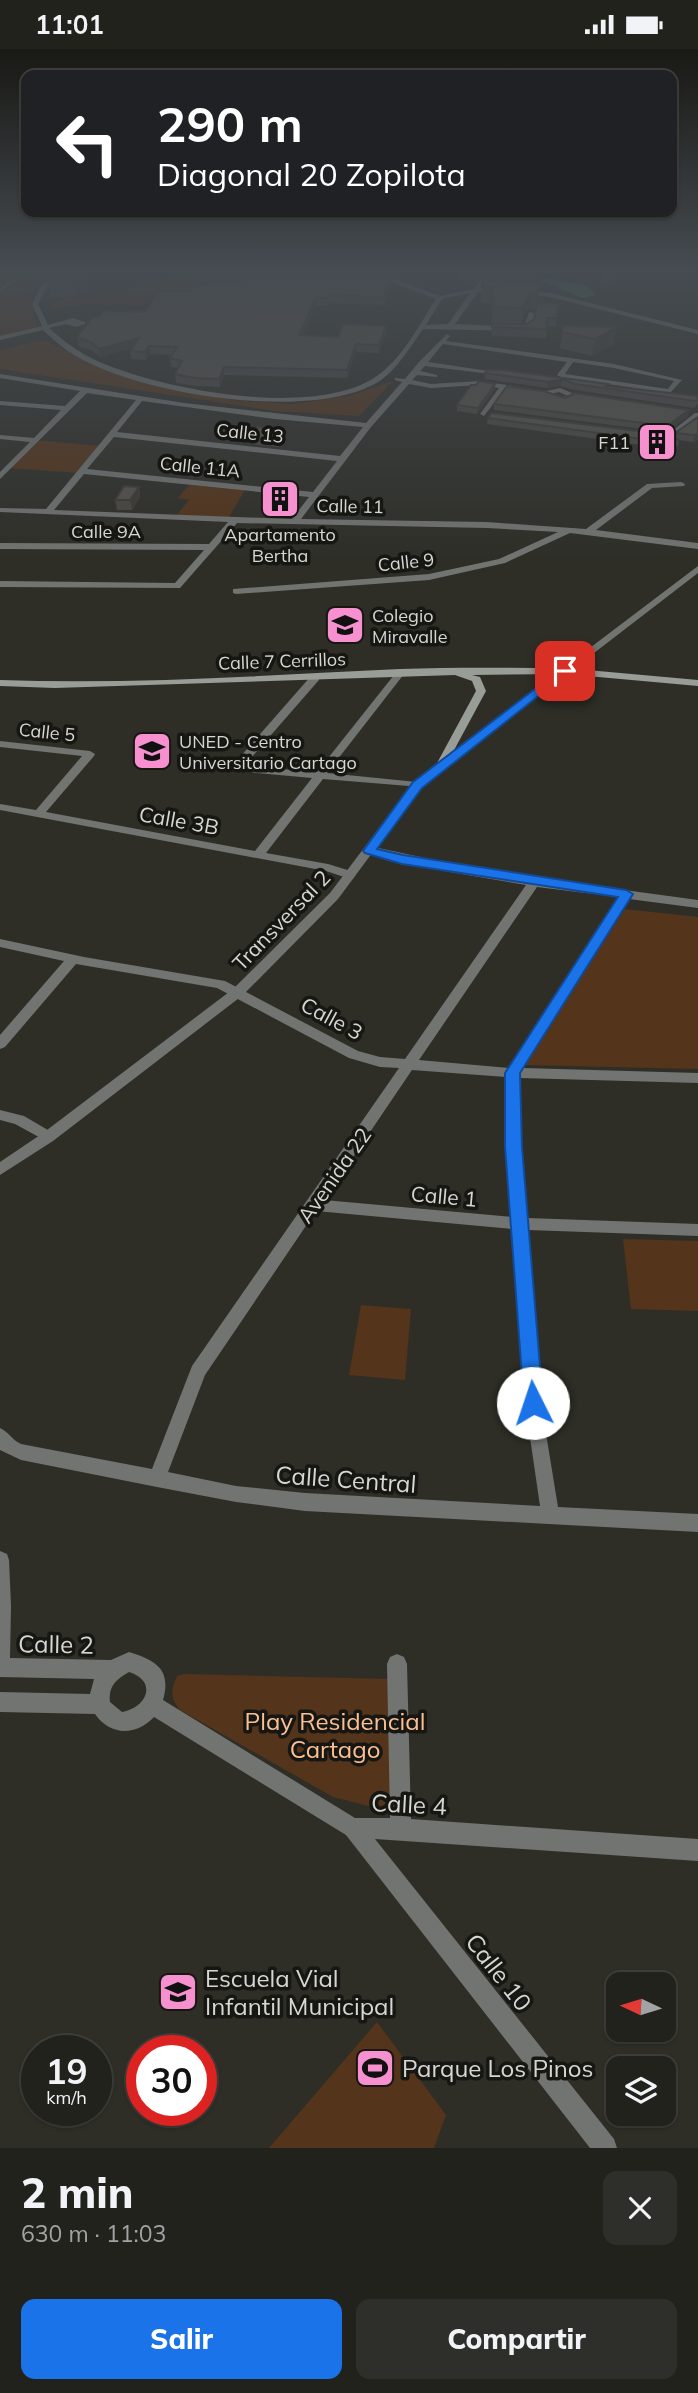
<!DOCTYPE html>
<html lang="es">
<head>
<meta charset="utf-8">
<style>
  body { margin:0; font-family:Mulish,sans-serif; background:#2e2f2a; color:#f1f3f6; height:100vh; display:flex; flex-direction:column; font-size:26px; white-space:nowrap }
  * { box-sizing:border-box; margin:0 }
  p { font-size:23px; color:#a2a4a4 }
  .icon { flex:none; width:38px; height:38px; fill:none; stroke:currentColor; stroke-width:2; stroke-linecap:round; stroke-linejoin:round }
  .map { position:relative; height:2099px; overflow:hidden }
  .panel { display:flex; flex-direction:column; background:#22221d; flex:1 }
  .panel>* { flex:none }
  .top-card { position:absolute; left:21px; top:21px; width:656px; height:147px; border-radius:14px; box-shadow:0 2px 5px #0004,0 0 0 2px #3f3f3b; background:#202124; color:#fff; overflow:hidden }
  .needle { width:46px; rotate:274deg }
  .fabs { position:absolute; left:606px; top:1923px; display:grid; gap:14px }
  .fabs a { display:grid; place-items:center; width:70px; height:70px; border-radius:14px; background:#22221d; box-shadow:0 2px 5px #0004,0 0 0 2px #3f3f3b; font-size:35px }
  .speed { position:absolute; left:21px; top:1986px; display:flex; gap:14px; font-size:35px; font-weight:700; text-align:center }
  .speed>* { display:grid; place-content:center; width:91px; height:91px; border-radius:50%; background:#22221d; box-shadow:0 2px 5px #0004,0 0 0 2px #3f3f3b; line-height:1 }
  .speed small { font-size:18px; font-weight:400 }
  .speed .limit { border:10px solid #d22; background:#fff; color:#111 }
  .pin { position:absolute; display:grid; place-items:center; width:60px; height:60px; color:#fff; margin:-30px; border-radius:14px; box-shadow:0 4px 10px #0006 }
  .me { position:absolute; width:77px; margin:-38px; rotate:356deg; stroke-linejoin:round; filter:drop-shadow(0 0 5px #0008) }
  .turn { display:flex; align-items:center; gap:24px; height:147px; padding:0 21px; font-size:32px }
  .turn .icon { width:91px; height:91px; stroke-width:2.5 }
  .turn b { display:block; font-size:49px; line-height:60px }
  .round { display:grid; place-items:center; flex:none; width:74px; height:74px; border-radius:14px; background:#2e2f2a }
  .overview { display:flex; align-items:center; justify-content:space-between; height:119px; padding:0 21px }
  h1 { font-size:42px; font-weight:800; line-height:52px }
  .cta { display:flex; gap:14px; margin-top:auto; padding:14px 21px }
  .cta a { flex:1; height:80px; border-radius:14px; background:#1a73e8; color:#fff; font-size:28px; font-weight:800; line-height:80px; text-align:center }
  .cta a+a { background:#2e2f2a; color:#f1f3f6 }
  .status { display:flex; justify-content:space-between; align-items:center; height:49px; padding:0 35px; background:#22221d; direction:ltr }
  .status svg { height:19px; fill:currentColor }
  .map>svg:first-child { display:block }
  .green { fill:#54341a }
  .water { fill:#47825f }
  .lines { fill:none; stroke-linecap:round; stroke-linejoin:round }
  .stream { stroke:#47825f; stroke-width:2 }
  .minor { fill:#727471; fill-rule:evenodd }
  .tertiary { fill:#727471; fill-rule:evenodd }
  .secondary { fill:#999d97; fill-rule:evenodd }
  .wall { fill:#494640 }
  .shaded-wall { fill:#3c3934 }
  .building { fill:#55514a; stroke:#3c3934; stroke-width:2 }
  .route { fill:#1a73e8; stroke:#114b97; stroke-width:2 }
  .labels { text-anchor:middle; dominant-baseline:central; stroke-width:7; stroke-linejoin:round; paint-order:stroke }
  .far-street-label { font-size:18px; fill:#d7d7d2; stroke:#161613 }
  .far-poi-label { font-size:18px; fill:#d7d7d2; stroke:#161613; text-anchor:start }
  .street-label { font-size:21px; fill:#d7d7d2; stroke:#161613 }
  .near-street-label { font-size:24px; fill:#d7d7d2; stroke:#161613 }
  .near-park-label { font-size:24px; fill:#fabf92; stroke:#161613 }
  .near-poi-label { font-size:24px; fill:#d7d7d2; stroke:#161613; text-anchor:start }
</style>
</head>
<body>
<div class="status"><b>11:01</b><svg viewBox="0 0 49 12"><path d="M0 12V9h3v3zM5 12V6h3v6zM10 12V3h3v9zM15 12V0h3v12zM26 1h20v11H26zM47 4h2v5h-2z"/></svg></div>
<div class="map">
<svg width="698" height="2099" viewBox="0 0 698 2099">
  <rect width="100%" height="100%" fill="#2e2e27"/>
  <path class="green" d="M16,220H71L30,243L37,277L0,289V230Z
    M216,220H279L275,230L253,229L189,245L150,250L142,256L94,254L48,260L63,247L102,245L140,237L168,227H190Z
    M44,291L109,322L184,342L239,352L292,355L349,347L393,332L359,367L276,362L0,320V301Z
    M34,391L102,397L80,424L9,419Z
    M189,436L245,441L229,468L176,467L189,451L178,449Z
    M625,860L698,868V1020L522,1016Z
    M623,1190L698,1192V1262L631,1260Z
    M361,1256L411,1260L405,1331L349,1326Z
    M185,1625L392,1630V1763L333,1748L180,1661C170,1649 171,1641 177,1627Z
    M377,1973L446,2066L434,2099H269Z"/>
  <path class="water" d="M549,229L584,236L593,242L595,246L583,249L540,231Z"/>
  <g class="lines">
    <path class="stream" d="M0,241L30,220"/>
    <path class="minor" d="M66,220H74L47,238L38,255L48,276L73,269L85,273V275L76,278L66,275L49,279C67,295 85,308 107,316C172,342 312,368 374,329C401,312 419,276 436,250L358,220H368L440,247L474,240L488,220H494L480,239H499L501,242L478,243L455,275L524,278L529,263L534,264L532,278L525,282L423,280C410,298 397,321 378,333C311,374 130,345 68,302C59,296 51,288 43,281L0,291V287L42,277L32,255L42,236ZM470,244L448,275L426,276L442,250Z
      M519,240L550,244L698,281V285L550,248L517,243Z
      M447,285L450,287L446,292L614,315L682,331L670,344L560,328L557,326L567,313L443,295L428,313L502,324L499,326L425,317L420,322L437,326V328L417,326L412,331L431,335L479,332L547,342L560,339L577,346L572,352L558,353L555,349L568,347L559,343L547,346L505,340L484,367L480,365L499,339L479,336L431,339L409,335L371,378L301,470L487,473L586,480L647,435L681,433L685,435L684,437L652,439L596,481L698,494V500L570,484L505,514L429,531L236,545L233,544V540L429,525L499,510L558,483L487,479L237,474L180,539L0,538V532L175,534L204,501L0,500V494L209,495L228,473L0,463V459L46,460L136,351L87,344L0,430V423L30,393L0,390V386L34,389L61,361L0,356V352L65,357L80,342L0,329V325L184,354L366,374L402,333L395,331V329L405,330L419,313ZM573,313L614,319L674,332L668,340L565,325ZM142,352L275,370L363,378L340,407L117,383ZM114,388L337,412L313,443L87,420ZM84,425L309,448L292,470L54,461Z
      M695,364H698V370C683,381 670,396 651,387L655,385L667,386Z
      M698,517V524L568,624H562V620Z
      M401,620L406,623L404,625L327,724L417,733L421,734V738L323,730L266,804L328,815L354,823V829L350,830L326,822L0,761V755L36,761L82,707L0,698V692L90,702L95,705L94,707L46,763L255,802L312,729L204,719L199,716L200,714L233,716L311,627H319V631L244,717L317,723L398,621Z
      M369,797L491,823L698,851V859L629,850L523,1019L698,1024V1034L520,1029L521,1098L527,1169L698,1175V1187L528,1181L541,1354L558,1458L698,1465V1483L305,1462L236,1453L157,1438L21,1411L0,1401V1379C9,1383 12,1391 21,1395L152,1420L192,1317L399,1019L380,1018L349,1009L217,939L76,915L5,998L0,1000V986L64,912L0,898V890L84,908L225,932L358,1002L380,1008L405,1010L526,836L450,823L365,804V798ZM537,838L618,848L509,1019L419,1011ZM412,1021L506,1028L507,1098L512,1168L324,1151ZM316,1162L512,1180L525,1354L540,1457L305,1444L236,1437L168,1423L205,1326Z
      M0,1061L24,1067L53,1084L55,1088L53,1092L48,1093L15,1075L0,1071Z
      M0,1502L7,1505L9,1511L11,1557L10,1609L111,1611L129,1603C155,1611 172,1620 163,1651L355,1769H390L387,1615L390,1608L397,1605L404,1608L407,1615L411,1770L698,1790V1812L375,1790L614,2090L617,2099H590L346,1786L154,1668C136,1687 110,1687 95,1665L0,1663V1643L90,1645L94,1630L0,1628ZM129,1623C158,1632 147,1659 122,1663L110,1653C108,1638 116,1630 129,1623Z"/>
    <path class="tertiary" d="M562,620L570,622L421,738L338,850L243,946L53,1092L0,1126V1113L43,1084L233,940L330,844L413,734Z"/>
    <path class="secondary" d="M565,619L698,631V637L565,625L472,626L480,628L486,642L446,716L441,719L436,716L476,642L472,632L455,626L55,639L0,637V631C133,636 267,626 400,620C455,618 510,619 565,619Z"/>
  </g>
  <path class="wall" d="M85,220L87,235L77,249L50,248L48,233Z
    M129,220H158L156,223L129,221Z
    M462,220H485L476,232L461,231Z
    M488,220H538L528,234L538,235L536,262L532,260L527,262L522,275H527L558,255L556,278H547L546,289L491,287L492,275H517L492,274L491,254H481L482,238L485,231L486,223Z
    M602,220H611L609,234H603Z
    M353,222L391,228V236L385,256L329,254L328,257H316L303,286L338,288L386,285L379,304L356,303L347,329L224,326L220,338L195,337L176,334L175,325L178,319L171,318L170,309L172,306L150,305L146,311L131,310L130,302L132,299L100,308L93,302L79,297L77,288L145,263L191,242Z
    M563,277L614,295L592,307L560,299Z
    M485,324L608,335V337L698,347V355L694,359L575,341L561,337L547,339L485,330Z
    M495,335L494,341L477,365L457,362V356L476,336Z
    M565,349L689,361L687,368L666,383L494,361V355Z
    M698,368V391L693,393L679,391L678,397L641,396L487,375L488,369L674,388L675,384Z
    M284,381L285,387L278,398L251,395L250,388Z
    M139,438L140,448L132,461H117L115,451Z"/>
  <path class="shaded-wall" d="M85,220L87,235L77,249L75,233Z
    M477,220H485L476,232Z
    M530,220H538L526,238L527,225Z
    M391,228V236L385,256V248Z
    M534,244L532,260L527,262L522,275L523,259L528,246Z
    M316,249V257L299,294V286Z
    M386,277V285L379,304V296Z
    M616,278L614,295L592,307L595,290Z
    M139,289L140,297L100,308L99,300Z
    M356,295V303L347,329V321Z
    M149,297L150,305L146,311L145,303Z
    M224,318V326L220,338L219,330Z
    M562,330L561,337L547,339L548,333Z
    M495,335L494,341L477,365L478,359Z
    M689,361L687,368L666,383L667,377Z
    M284,381L285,387L278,398L277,391Z
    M698,385V391L693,393L694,386Z
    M139,438L140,448L132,461L130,451Z"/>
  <path class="building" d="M58,220H84L75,233H48Z
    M289,220H350V222L378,223L391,228L385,248L329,246L328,249H316L299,286L338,288L343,275L386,277L379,296L356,295L347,321L224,318L219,330L194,329L175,325L182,312L170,309L177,298L149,297L145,303L130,302L139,289L99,300L92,294L77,288L92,269L100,267L103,262L145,263L159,242H191L194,237L279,227V224H287Z
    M488,220H530L527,225L486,223Z
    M603,220H611L609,230L603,229Z
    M483,230L538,235L537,246L534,244L528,246L523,259L493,258L492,238H482Z
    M537,254L558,255L557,269H547V280L492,278V275H527L535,269Z
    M563,277L616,278L595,290L562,283Z
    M487,321H503L608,335L606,337L698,347V350L695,352L575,335L562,330L548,333L485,324Z
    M479,332L495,335L478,359L457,356L471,336H476Z
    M507,337L543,342L565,349L575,344L689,361L667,377L494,355Z
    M491,364L670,386L679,391L642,390L488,369Z
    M698,368V385L694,386L675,384Z
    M258,378L284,381L277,391L250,388Z
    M124,437L139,438L130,451H115Z"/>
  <linearGradient id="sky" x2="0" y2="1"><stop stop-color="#191915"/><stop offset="0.43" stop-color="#464c52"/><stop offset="1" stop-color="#464c52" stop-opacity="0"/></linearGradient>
  <rect width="698" height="514" fill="url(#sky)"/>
  <path class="route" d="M561,620L570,622L422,739L377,800L403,806L626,841L633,845L520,1024L522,1098L543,1354L540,1360L533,1363L527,1360L524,1354L505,1098V1024L618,848L402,815L365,804L363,802L413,733Z"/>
  <defs>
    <g id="building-square" transform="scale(2.0125)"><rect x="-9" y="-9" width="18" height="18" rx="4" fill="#f790ce" stroke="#161613"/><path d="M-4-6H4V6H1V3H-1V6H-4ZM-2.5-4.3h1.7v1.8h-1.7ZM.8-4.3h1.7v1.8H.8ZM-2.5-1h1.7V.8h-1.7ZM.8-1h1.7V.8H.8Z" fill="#111"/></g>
    <g id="school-square" transform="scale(2.0125)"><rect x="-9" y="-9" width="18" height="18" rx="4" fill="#f790ce" stroke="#161613"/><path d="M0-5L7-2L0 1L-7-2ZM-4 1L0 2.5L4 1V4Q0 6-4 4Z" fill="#111"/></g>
    <g id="university-square" transform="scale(2.0125)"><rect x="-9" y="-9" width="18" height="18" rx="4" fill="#f790ce" stroke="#161613"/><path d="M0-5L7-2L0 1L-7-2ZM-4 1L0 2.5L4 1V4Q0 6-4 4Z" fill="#111"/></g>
    <g id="stadium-square" transform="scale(2.0125)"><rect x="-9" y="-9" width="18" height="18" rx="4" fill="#f790ce" stroke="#161613"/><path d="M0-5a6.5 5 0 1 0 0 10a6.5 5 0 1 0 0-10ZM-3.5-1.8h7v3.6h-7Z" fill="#111"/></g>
  </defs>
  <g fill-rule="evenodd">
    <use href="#building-square" x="657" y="393"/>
    <use href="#building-square" x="280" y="450"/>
    <use href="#school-square" x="345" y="576"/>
    <use href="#university-square" x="152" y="702"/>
    <use href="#school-square" x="178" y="1943"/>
    <use href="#stadium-square" x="375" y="2019"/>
  </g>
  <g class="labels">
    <g class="far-street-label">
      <text transform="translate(250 384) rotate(6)">Calle 13</text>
      <text transform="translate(200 418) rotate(6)">Calle 11A</text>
      <text transform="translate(350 457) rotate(1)">Calle 11</text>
      <text x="106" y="482">Calle 9A</text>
      <text transform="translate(406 513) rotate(-6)">Calle 9</text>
      <text transform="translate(282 612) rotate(-2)">Calle 7 Cerrillos</text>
      <text transform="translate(47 683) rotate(6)">Calle 5</text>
    </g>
    <g class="far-poi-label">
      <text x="630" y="393" text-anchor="end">F11</text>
      <text x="280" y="485" text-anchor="middle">Apartamento<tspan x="280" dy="21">Bertha</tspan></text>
      <text x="372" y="566">Colegio<tspan x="372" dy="21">Miravalle</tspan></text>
      <text x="179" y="692">UNED - Centro<tspan x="179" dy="21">Universitario Cartago</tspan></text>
    </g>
    <g class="street-label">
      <text transform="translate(179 771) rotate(10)">Calle 3B</text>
      <text transform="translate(281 871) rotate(-46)">Transversal 2</text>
      <text transform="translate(332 969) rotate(28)">Calle 3</text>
      <text transform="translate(334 1126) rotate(-55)">Avenida 22</text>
      <text transform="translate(444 1147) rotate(5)">Calle 1</text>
    </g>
    <g class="near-street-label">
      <text transform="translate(346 1430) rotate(4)">Calle Central</text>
      <text transform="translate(56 1595) rotate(1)">Calle 2</text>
      <text transform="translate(409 1755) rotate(3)">Calle 4</text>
      <text transform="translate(499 1923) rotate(52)">Calle 10</text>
    </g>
    <g class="near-park-label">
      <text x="335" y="1672">Play Residencial<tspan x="335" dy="28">Cartago</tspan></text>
    </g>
    <g class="near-poi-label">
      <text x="205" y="1929">Escuela Vial<tspan x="205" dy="28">Infantil Municipal</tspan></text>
      <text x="402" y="2019">Parque Los Pinos</text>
    </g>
  </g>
</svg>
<div class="fabs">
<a><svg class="needle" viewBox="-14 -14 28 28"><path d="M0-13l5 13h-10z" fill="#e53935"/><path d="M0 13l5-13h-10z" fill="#a2a4a4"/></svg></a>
<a><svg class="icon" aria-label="layers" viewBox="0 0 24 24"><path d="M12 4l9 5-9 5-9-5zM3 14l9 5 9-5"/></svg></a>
</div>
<div class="speed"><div>19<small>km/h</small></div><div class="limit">30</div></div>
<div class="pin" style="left:565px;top:622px;background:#d93025"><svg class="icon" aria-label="arrive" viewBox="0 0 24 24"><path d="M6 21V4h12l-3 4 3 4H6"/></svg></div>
<svg class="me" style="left:533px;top:1354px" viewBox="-20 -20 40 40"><circle r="19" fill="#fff"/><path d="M0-13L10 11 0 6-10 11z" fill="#1a73e8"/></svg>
<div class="top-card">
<div class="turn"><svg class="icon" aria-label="left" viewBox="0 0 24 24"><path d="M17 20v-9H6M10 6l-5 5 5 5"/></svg><div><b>290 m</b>Diagonal 20 Zopilota</div></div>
</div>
</div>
<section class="panel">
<div class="overview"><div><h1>2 min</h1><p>630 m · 11:03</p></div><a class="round"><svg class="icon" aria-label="close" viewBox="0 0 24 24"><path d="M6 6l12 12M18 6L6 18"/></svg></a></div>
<div class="cta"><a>Salir</a><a>Compartir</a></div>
</section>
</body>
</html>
